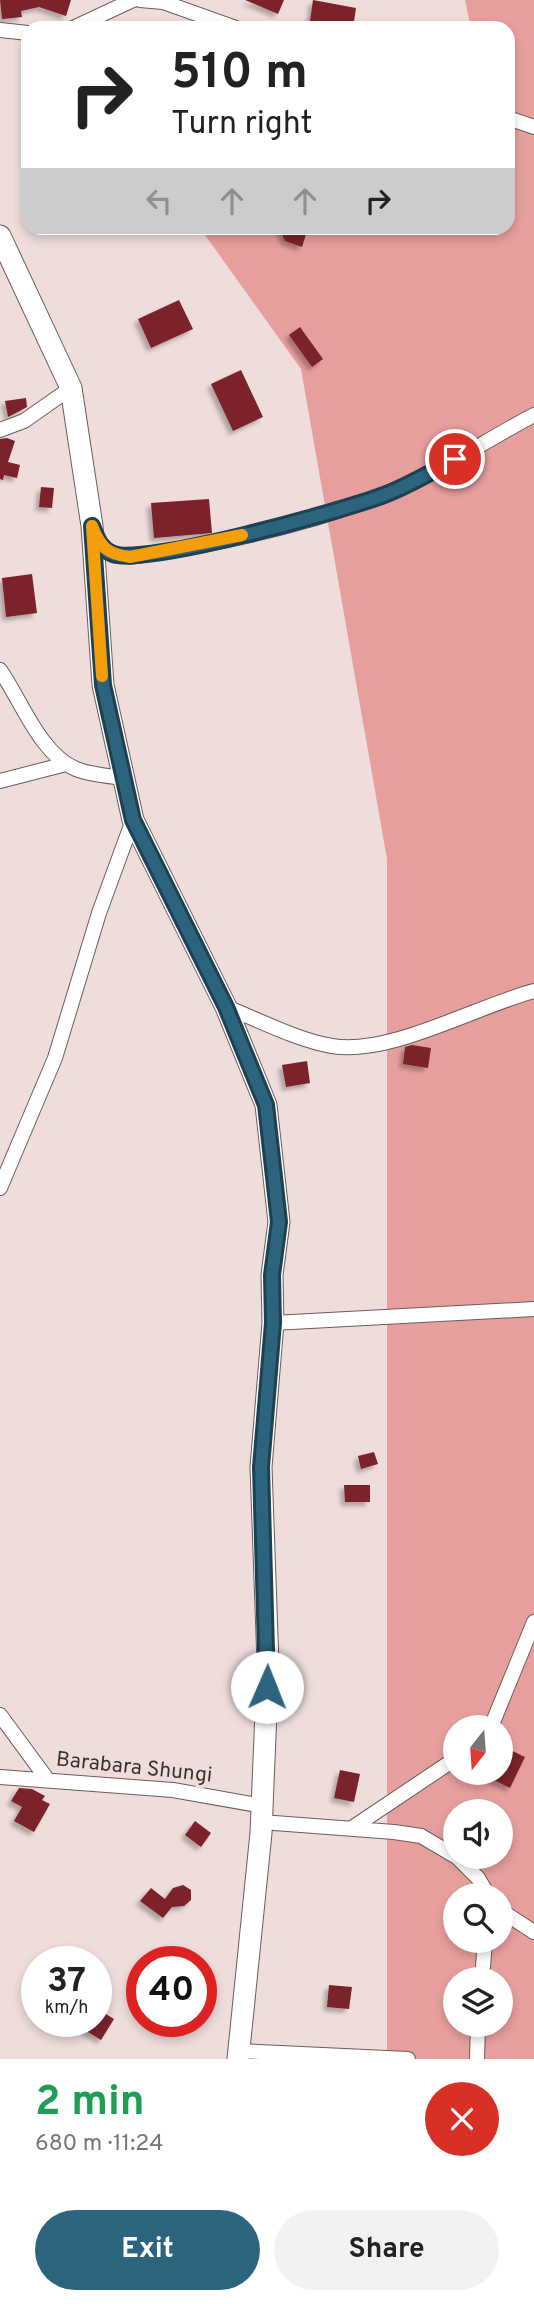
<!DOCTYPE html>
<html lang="en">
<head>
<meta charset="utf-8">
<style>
  body { margin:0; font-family:Overpass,sans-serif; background:#f2f2f2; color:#222; height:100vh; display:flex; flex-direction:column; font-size:26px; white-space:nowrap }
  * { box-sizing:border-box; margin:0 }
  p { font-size:23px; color:#767676 }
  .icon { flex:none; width:38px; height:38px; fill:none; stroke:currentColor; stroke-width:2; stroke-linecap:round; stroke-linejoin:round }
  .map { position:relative; height:2059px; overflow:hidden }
  .panel { display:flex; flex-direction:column; background:#fff; flex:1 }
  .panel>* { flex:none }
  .hud { position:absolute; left:21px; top:21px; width:494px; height:214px; border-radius:21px; box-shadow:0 4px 10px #0003; background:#fff; color:#222; overflow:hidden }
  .needle { width:46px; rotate:197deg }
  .buttons { position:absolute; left:443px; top:1715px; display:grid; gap:14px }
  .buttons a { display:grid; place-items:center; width:70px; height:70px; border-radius:50%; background:#fff; box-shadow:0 4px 10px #0003; font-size:35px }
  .speed { position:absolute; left:21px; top:1946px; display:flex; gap:14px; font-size:35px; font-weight:700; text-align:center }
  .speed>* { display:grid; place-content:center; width:91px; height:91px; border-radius:50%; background:#fff; box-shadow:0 4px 10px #0003; line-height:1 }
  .speed small { font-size:18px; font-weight:400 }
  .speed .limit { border:10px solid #d22; background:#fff; color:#111 }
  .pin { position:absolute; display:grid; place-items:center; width:60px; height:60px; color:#fff; margin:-30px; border:4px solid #fff; border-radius:50%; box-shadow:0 2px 7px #0007 }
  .me { position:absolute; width:77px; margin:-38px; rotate:1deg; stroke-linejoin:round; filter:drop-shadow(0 0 5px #0008) }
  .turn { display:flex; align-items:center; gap:24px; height:147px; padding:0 35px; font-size:32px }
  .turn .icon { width:91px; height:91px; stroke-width:2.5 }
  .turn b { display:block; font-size:49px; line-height:60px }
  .lanes { display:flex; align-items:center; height:66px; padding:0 35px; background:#0003; justify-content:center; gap:35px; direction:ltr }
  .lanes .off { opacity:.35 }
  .round { display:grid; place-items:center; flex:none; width:74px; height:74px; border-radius:37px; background:#f2f2f2 }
  .overview { display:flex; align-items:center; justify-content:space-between; height:119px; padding:0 35px }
  h1 { font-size:42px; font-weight:700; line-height:52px; color:#1e9e55 }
  .action { display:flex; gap:14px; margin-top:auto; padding:14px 35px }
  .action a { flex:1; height:80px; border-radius:42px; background:#2c647e; color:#fff; font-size:28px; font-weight:700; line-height:80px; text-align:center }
  .action a+a { background:#f2f2f2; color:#222 }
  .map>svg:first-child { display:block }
  .green { fill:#e79f9e; fill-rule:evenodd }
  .building { fill:#7b2229; filter:url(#shadow) }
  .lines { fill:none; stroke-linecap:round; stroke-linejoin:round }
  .street-casing { stroke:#6b5c5b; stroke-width:16 }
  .secondary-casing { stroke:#6b5c5b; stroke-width:23 }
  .street { stroke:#fff; stroke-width:14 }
  .secondary { stroke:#fff; stroke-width:21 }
  .route-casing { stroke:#1d4152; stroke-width:18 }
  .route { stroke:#2c647e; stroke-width:12 }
  .slow { stroke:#f59e0b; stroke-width:12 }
  .labels { text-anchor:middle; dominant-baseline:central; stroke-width:7; stroke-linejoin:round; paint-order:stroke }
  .street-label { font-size:21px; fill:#393232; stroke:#efdddc }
</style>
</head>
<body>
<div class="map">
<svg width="534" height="2059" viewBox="0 0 534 2059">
  <defs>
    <filter id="shadow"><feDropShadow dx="-4" dy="4" stdDeviation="2" flood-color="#0004"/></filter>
  </defs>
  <rect width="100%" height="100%" fill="#efdddc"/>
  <path class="green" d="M465,0H534V2059H387V859L301,369L200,228H508V28H471ZM455,1727H500V1773H455ZM455,1811H500V1857H455ZM455,1895H500V1941H455ZM455,1979H500V2025H455Z"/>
  <path class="building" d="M0,0H71L66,16L39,7L21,11L22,17L2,19Z
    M245,0H284L278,14Z
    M313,0L356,8L353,28H309Z
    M279,228H308L302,247L285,241Z
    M179,300L193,329L151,348L138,319Z
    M300,327L323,359L312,367L289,335Z
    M241,370L263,417L233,431L211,384Z
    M26,398L27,407L8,417L5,401Z
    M7,438L15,441L8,462L20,465L17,478L4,475L3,480L0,479V439Z
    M41,487L54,488L52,508L39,507Z
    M209,499L212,533L154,538L151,503Z
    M32,574L37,613L6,617L2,578Z
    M412,1045L431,1048L428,1068L403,1064L405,1047Z
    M307,1061L310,1083L286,1087L282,1065Z
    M374,1452L378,1464L361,1469L358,1456Z
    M344,1485H370V1502H345Z
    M500,1745L525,1757L510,1788L480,1773H500Z
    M340,1770L360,1774L354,1802L334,1798Z
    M19,1788L32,1789L45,1796L42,1800L50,1804L34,1832L14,1821L22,1807L11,1801Z
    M195,1821L211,1833L201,1847L185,1835Z
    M183,1885L191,1890V1900L184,1906L172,1907L163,1918L140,1901L151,1888L165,1899L173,1888Z
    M329,1985L352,1987L349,2009L327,2007Z
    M96,2008L114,2019L101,2040L83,2029L88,2021H96Z"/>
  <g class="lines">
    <g class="street-casing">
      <path id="street" d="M140,0L163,2L236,28
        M73,28L133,0
        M0,30L28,33
        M508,118L534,127
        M0,430L24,421L71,388
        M95,534C102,551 112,554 130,557C214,545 304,526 383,495C436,475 484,441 534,415
        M0,670C21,700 40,754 76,769C91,775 109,776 125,778
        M0,781L66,764
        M226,1007C259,1020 297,1040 332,1046C389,1056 477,1006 534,991
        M0,1188L55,1058L99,913L133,820
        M273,1323L534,1309
        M0,1715L47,1779
        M491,1727L534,1622
        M0,1777L173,1790L263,1806
        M261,1822L394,1832L421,1836L455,1856
        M352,1828L455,1759
        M457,1857L478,1878L488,1895
        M500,1910L534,1932
        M482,1979L485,1941
        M239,2051L408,2059
        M477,2059L478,2025"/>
    </g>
    <g class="secondary-casing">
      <path id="secondary" d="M0,236L71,388L92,526L103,685L133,820L226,1007L266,1105L279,1222L272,1275L273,1323L261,1467L268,1663L261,1833L238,2059"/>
    </g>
    <use href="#street" class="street"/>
    <use href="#secondary" class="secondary"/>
  </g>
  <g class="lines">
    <g class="route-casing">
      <path id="route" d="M267,1687L261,1467L273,1323L272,1275L279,1222L266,1105L226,1007L133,820L103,685L92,526C97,538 100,549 113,554C145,566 345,510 384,495C408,486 432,472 455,459"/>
    </g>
    <use href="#route" class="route"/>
    <path class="slow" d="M102,676L92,526C100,547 107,554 130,557L242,535"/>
  </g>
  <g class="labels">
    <g class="street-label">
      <text transform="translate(134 1768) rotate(6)">Barabara Shungi</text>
    </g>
  </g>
</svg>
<div class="buttons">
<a><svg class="needle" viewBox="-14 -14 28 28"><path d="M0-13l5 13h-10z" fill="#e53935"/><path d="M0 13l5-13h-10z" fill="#767676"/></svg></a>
<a><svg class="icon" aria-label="sound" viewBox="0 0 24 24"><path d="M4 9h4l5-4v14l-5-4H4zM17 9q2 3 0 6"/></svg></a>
<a><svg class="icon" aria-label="search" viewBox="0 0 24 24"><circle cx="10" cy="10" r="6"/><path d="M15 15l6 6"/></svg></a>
<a><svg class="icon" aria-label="layers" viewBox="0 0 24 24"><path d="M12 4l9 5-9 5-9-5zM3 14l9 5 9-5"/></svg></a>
</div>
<div class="speed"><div>37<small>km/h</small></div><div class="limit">40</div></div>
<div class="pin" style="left:455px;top:459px;background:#d93025"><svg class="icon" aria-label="arrive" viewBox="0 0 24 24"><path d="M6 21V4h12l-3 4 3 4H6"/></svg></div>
<svg class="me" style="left:267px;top:1687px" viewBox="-20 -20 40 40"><circle r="19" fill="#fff"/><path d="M0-13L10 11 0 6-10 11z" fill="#2c647e"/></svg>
<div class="hud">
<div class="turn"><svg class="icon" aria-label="right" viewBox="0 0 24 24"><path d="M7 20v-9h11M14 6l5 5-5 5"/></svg><div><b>510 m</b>Turn right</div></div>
<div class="lanes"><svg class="icon off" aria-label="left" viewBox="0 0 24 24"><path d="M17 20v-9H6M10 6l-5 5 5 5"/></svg><svg class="icon off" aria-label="ahead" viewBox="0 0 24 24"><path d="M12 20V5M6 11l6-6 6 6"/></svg><svg class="icon off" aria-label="ahead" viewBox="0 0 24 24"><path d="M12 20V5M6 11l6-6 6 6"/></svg><svg class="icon" aria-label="right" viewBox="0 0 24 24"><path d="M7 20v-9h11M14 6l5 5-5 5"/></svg></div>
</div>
</div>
<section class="panel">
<div class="overview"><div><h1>2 min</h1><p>680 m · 11:24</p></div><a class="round" style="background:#d93025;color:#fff"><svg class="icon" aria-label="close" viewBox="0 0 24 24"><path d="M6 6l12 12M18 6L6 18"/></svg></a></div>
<div class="action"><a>Exit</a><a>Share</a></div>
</section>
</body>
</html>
